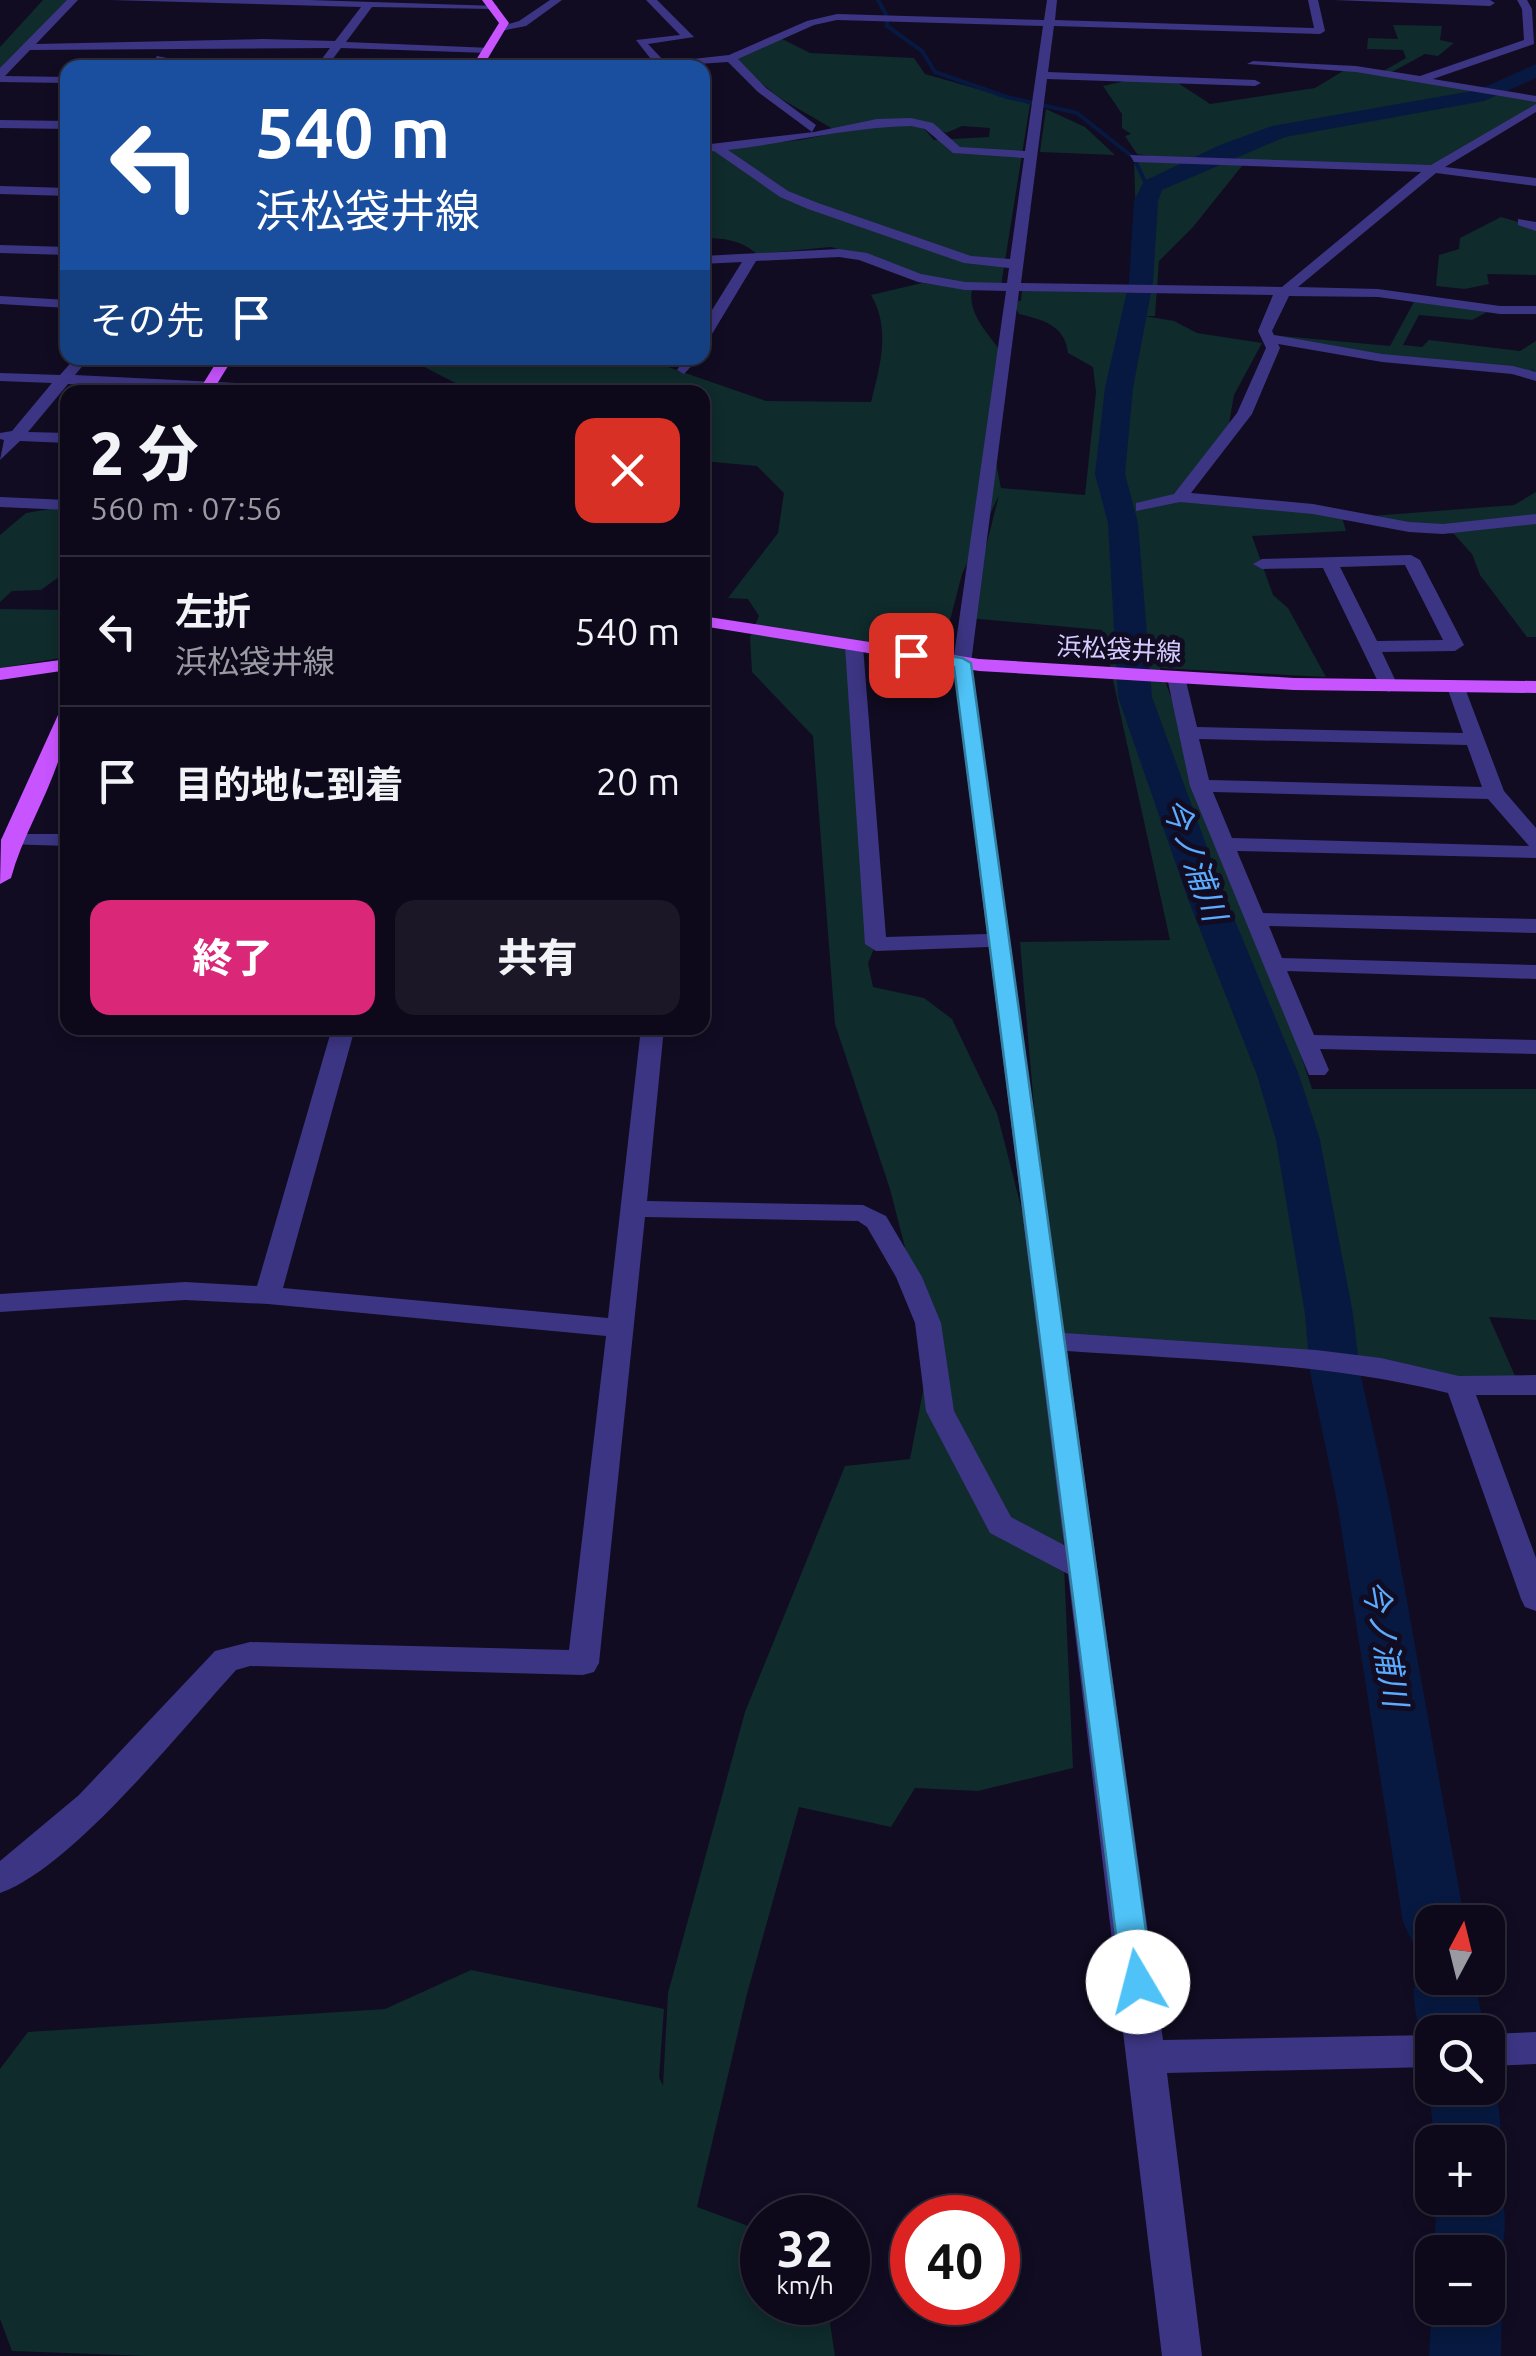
<!DOCTYPE html>
<html lang="ja">
<head>
<meta charset="utf-8">
<style>
  body { margin:0; font-family:Ubuntu,"Noto Sans JP",sans-serif; background:#1b1727; color:#f1f3f6; height:100vh; display:flex; flex-direction:column; font-size:38px; white-space:nowrap }
  * { box-sizing:border-box; margin:0 }
  p { font-size:32px; color:#9a9aa2 }
  .icon { flex:none; width:55px; height:55px; fill:none; stroke:currentColor; stroke-width:2; stroke-linecap:round; stroke-linejoin:round }
  .map { position:relative; flex:1; overflow:hidden }
  .drawer { position:absolute; left:60px; top:385px; width:650px; height:650px; display:flex; flex-direction:column; background:#0d091a; border-radius:20px; box-shadow:0 5px 15px #0003,0 0 0 2px #2d2a39 }
  .drawer>* { flex:none }
  .banner { position:absolute; left:60px; top:60px; width:650px; height:305px; border-radius:20px; box-shadow:0 5px 15px #0003,0 0 0 2px #2d2a39; background:#1a4fa0; color:#fff; overflow:hidden }
  .needle { width:65px; rotate:7deg }
  .tools { position:absolute; left:1415px; top:1905px; display:grid; gap:20px }
  .tools a { display:grid; place-items:center; width:90px; height:90px; border-radius:20px; background:#0d091a; box-shadow:0 5px 15px #0003,0 0 0 2px #2d2a39; font-size:50px }
  .speed { position:absolute; left:740px; top:2195px; display:flex; gap:20px; font-size:50px; font-weight:700; text-align:center }
  .speed>* { display:grid; place-content:center; width:130px; height:130px; border-radius:50%; background:#0d091a; box-shadow:0 5px 15px #0003,0 0 0 2px #2d2a39; line-height:1 }
  .speed small { font-size:25px; font-weight:400 }
  .speed .limit { border:15px solid #d22; background:#fff; color:#111 }
  .pin { position:absolute; display:grid; place-items:center; width:85px; height:85px; color:#fff; margin:-42px; border-radius:20px; box-shadow:0 5px 15px #0006 }
  .me { position:absolute; width:110px; margin:-55px; rotate:352deg; stroke-linejoin:round; filter:drop-shadow(0 0 8px #0008) }
  .turn { display:flex; align-items:center; gap:35px; height:210px; padding:0 30px; font-size:45px }
  .turn .icon { width:130px; height:130px; stroke-width:2.5 }
  .turn b { display:block; font-size:70px; line-height:85px }
  .then { display:flex; align-items:center; height:95px; padding:0 30px; background:#0003; gap:20px; font-size:38px }
  .round { display:grid; place-items:center; flex:none; width:105px; height:105px; border-radius:20px; background:#1b1727 }
  .head { display:flex; align-items:center; justify-content:space-between; height:170px; padding:0 30px }
  h1 { font-size:60px; font-weight:800; line-height:75px }
  .cta { display:flex; gap:20px; margin-top:auto; padding:20px 30px }
  .cta a { flex:1; height:115px; border-radius:20px; background:#db2777; color:#fff; font-size:40px; font-weight:800; line-height:115px; text-align:center }
  .cta a+a { background:#1b1727; color:#f1f3f6 }
  ul { padding:0; list-style:none }
  li { display:flex; align-items:center; gap:30px; height:150px; padding:0 30px; border-top:2px solid #2d2a39 }
  li div { flex:1 }
  li b { display:block; font-size:38px }
  li em { font-style:normal }
  .map>svg:first-child { display:block }
  .green { fill:#0f2b2c; fill-rule:evenodd }
  .lines { fill:none; stroke-linecap:round; stroke-linejoin:round }
  .stream { stroke:#071940; stroke-width:4 }
  .river { fill:#071940; fill-rule:evenodd }
  .minor { fill:#3c3583; fill-rule:evenodd }
  .major { fill:#c754ff; fill-rule:evenodd }
  .route { fill:#4fc3f7; stroke:#337fa1; stroke-width:2.5 }
  .labels { text-anchor:middle; dominant-baseline:central; stroke-width:10; stroke-linejoin:round; paint-order:stroke }
  .far-street-label { font-size:25px; fill:#d5cdff; stroke:#110c22 }
  .water-label { font-size:32px; font-style:italic; fill:#5babff; stroke:#110c22 }
</style>
</head>
<body>
<div class="map">
<svg width="1536" height="2356" viewBox="0 0 1536 2356">
  <rect width="100%" height="100%" fill="#110c22"/>
  <path class="green" d="M43,0H71L0,74V47Z
    M1393,25L1442,26L1440,40L1454,43L1438,56L1425,54L1390,73L1536,99V107L1433,169L1245,162L1193,227L1159,261L1155,316H1144L1174,321L1197,333L1262,343L1234,395L1227,435L1180,497L1341,514L1346,531L1252,536L1273,595L1288,608L1326,677L1160,668L1263,939L1312,1089H1536V1320L1489,1317L1519,1385L1459,1386L1366,1360L1054,1341L1073,1768L978,1791L915,1788L891,1827L799,1807L747,1994L697,2207L762,2231V2302L827,2303L835,2356H148L12,2351L0,2319V2069L28,2032L385,2009L471,1970L664,2009L659,2077L663,2086L668,1993L745,1712L845,1466L910,1459L931,1349L890,1189L835,1024L813,736L752,672L750,637L759,616L748,599L728,598L778,533L784,493L757,466L703,461L702,392H473L407,358H642L766,401L871,402C880,367 891,328 871,295L922,283L972,290C967,314 990,336 1003,354L992,443L1001,488L1085,495L1096,392L1093,367L1068,353C1065,325 1043,320 1019,314L1011,300L1021,301L1022,290L1138,293L1134,158L1157,157L1137,154L1125,136L1131,134L1122,128V114L1103,86L1138,78L1175,81L1210,104L1315,88L1348,68L1380,73L1406,58L1403,50L1367,49L1368,38L1398,39ZM999,495L968,618L1102,630L1170,940L1020,942L1053,1332L997,1113L952,1019L924,998L873,987L868,963L876,944L855,646L940,659L962,574Z
    M778,37L810,53L914,58L925,74L1030,104L1001,286L928,280L890,263L831,247L757,254C741,240 723,238 703,238L702,132L717,149L800,140L879,124L921,125L934,140L989,137L990,128L962,126L946,133C909,113 873,122 833,129L778,97L731,58Z
    M1046,109L1085,127L1115,155L1040,152Z
    M1501,217L1536,227V275L1487,274L1489,284L1465,289L1436,286L1439,255L1459,249L1460,238Z
    M1415,300L1489,311L1472,320L1419,315L1403,345L1422,347L1429,340L1520,351L1536,341V374L1531,367L1535,376L1375,357L1271,335L1390,346Z
    M1536,492V637H1527L1480,575L1472,554L1454,534L1359,517L1514,505Z
    M67,506V571L41,590L12,591L0,602V535L26,513Z
    M0,609L67,610V657L0,668Z"/>
  <g class="lines">
    <path class="stream" d="M878,0L887,16V26L922,51L935,72L1007,97L1077,113L1134,158L1144,180L1152,186"/>
    <path class="river" d="M1536,64V78L1484,101L1285,137L1162,190L1158,201L1153,282L1133,388L1125,474L1138,523L1152,697L1226,899L1299,1075L1320,1140L1353,1314L1360,1372L1389,1502L1465,1922H1432V1948L1412,1941L1403,1922L1337,1502L1310,1372L1305,1314L1276,1140L1257,1075L1188,899L1118,697L1108,523L1095,474L1105,388L1129,282L1134,201L1144,181L1220,145L1272,126L1478,90Z
      M1432,1954V1978H1474L1485,2032H1432V2053C1414,2029 1408,1986 1421,1958Z
      M1488,2072C1500,2099 1508,2142 1488,2165V2142H1434L1429,2088L1432,2081V2088H1488Z
      M1488,2172L1495,2175C1509,2208 1508,2243 1493,2276L1488,2278V2252H1434L1437,2198H1488Z
      M1488,2282L1502,2308L1501,2356H1429L1432,2306L1488,2308Z"/>
    <path class="minor" d="M67,0H78L36,44L263,39L335,41L361,7L110,0H310L498,6L493,9L372,7L346,42L492,48L488,53L341,48L326,68H315L330,48L30,50L5,76L68,77V83L0,82V68Z
      M550,0H562L526,26L501,31L496,28L519,21Z
      M646,0H657L694,37L648,44L665,62L729,55L807,21L837,14L1044,20L1047,0H1057L1055,20L1314,28L1308,0H1318L1325,31L1320,34L1054,26L1048,72L1255,80L1261,83L1255,86L1047,79L1021,283L1282,287L1421,172L1134,162L1130,155L1431,165L1536,104V112L1445,167L1536,178V186L1436,173L1298,287L1378,289L1500,306H1536V314H1500L1378,297L1289,296L1272,331L1274,335L1382,354L1513,366L1536,372V381L1512,374L1382,362L1278,344L1280,348L1252,414L1191,493L1313,504L1409,522L1443,524L1536,514V524L1443,534L1409,532L1313,514L1180,502L1136,511V503L1174,494L1237,413L1266,348L1258,331L1273,295L1019,291L971,663L1064,1333L1316,1350L1381,1358L1459,1376L1536,1375V1395H1476L1536,1558V1611L1525,1607L1521,1599L1448,1393C1323,1362 1195,1360 1067,1351L1163,2040L1432,2035V2067L1167,2073L1202,2356H1162L1068,1574L990,1533L926,1411L915,1323L896,1277L867,1227L858,1221L645,1217L599,1663L594,1672L583,1675L250,1666L236,1670C182,1729 72,1868 0,1893V1861L79,1795L215,1651L250,1642L569,1650L606,1336L268,1304L185,1300L0,1312V1294L185,1282L257,1286L332,1028H355L283,1288L608,1318L641,1028H664L647,1201L863,1205L886,1216L922,1277L941,1323L954,1411L1011,1517L1064,1545L989,947L876,951L865,944L845,646L854,640L863,646L886,937L987,934L953,663L1006,291L965,290L918,282L859,260L839,257L756,261L709,339L702,343V326L742,262L702,264V256L839,249L867,253L921,274L965,282L1007,283L1009,268L964,263L808,209L780,197L714,151L702,153V145L814,132L877,119L911,118L933,123L960,147L1025,151L1043,26L837,20L814,25L738,59L766,88L816,125L812,132L758,92L728,62L638,68L654,63L636,40L680,35ZM911,126L925,129L953,153L1024,158L1010,259L971,256L818,203L788,191L728,150C788,143 851,127 911,126Z
      M1334,0H1490L1495,3L1490,6Z
      M1517,0H1527L1532,9L1534,44L1433,79L1536,96V102L1356,72L1247,64L1253,61L1356,66L1420,76L1524,40L1522,9Z
      M157,56L167,58L159,68H148Z
      M480,58L632,65L637,68L476,63Z
      M0,120L68,121V129L0,128Z
      M0,186L68,188V196L0,194Z
      M1518,219L1536,222V231L1518,225Z
      M0,245L68,247V255L0,253Z
      M0,296L68,300V308L0,304Z
      M75,358H89L75,375L318,387L326,392H229L68,384L28,432L68,433V443L20,441L0,460L4,440L0,439V433L12,431L52,383L0,381V373L60,375Z
      M685,358H699L684,374L677,370Z
      M0,497L68,500V510L0,507Z
      M1411,555L1420,560L1464,645L1455,651L1382,652L1398,686L1389,692L1380,686L1323,568L1262,569L1253,564L1262,559ZM1405,565L1443,640L1377,641L1340,567Z
      M1176,671L1185,677L1197,727L1463,733L1447,687L1456,681L1463,683L1504,791L1536,828V858L1237,851L1263,913L1536,919V933L1269,926L1282,958L1536,965V979L1287,971L1314,1035L1536,1040V1054L1320,1049L1329,1070L1325,1075H1309L1190,786L1167,677ZM1199,739L1467,745L1482,787L1209,780ZM1213,792L1488,799L1529,846L1232,838Z
      M11,834H68V846L4,844L1,840L4,836Z
      M1536,2032V2064L1488,2066V2034Z"/>
    <path class="major" d="M482,0H492L509,23L482,68H471L499,23Z
      M219,358H233L212,392H198Z
      M702,616L979,659L1294,678L1536,681V693L1294,690L979,671L702,626Z
      M68,659V670L0,680V668Z
      M68,709C68,767 26,822 11,878L0,884L1,840L58,715Z"/>
  </g>
  <path class="route" d="M911,650L962,658L971,663L1153,1982L1149,1992L1138,1996L1126,1992L1122,1982L954,667L905,658V651Z"/>
  <g class="labels">
    <g class="far-street-label">
      <text transform="translate(1119 649) rotate(3)">浜松袋井線</text>
    </g>
    <g class="water-label">
      <text transform="translate(1195 859) rotate(70)">今ノ浦川</text>
      <text transform="translate(1386 1643) rotate(80)">今ノ浦川</text>
    </g>
  </g>
</svg>
<div class="tools">
<a><svg class="needle" viewBox="-14 -14 28 28"><path d="M0-13l5 13h-10z" fill="#e53935"/><path d="M0 13l5-13h-10z" fill="#9a9aa2"/></svg></a>
<a><svg class="icon" aria-label="search" viewBox="0 0 24 24"><circle cx="10" cy="10" r="6"/><path d="M15 15l6 6"/></svg></a>
<a>+</a>
<a>−</a>
</div>
<div class="speed"><div>32<small>km/h</small></div><div class="limit">40</div></div>
<div class="pin" style="left:911px;top:655px;background:#d93025"><svg class="icon" aria-label="arrive" viewBox="0 0 24 24"><path d="M6 21V4h12l-3 4 3 4H6"/></svg></div>
<svg class="me" style="left:1138px;top:1982px" viewBox="-20 -20 40 40"><circle r="19" fill="#fff"/><path d="M0-13L10 11 0 6-10 11z" fill="#4fc3f7"/></svg>
<div class="banner">
<div class="turn"><svg class="icon" aria-label="left" viewBox="0 0 24 24"><path d="M17 20v-9H6M10 6l-5 5 5 5"/></svg><div><b>540 m</b>浜松袋井線</div></div>
<div class="then">その先<svg class="icon" aria-label="arrive" viewBox="0 0 24 24"><path d="M6 21V4h12l-3 4 3 4H6"/></svg></div>
</div>
<section class="drawer">
<div class="head"><div><h1>2 分</h1><p>560 m · 07:56</p></div><a class="round" style="background:#d93025;color:#fff"><svg class="icon" aria-label="close" viewBox="0 0 24 24"><path d="M6 6l12 12M18 6L6 18"/></svg></a></div>
<ul>
<li><svg class="icon" aria-label="left" viewBox="0 0 24 24"><path d="M17 20v-9H6M10 6l-5 5 5 5"/></svg><div><b>左折</b><p>浜松袋井線</p></div><em>540 m</em></li>
<li><svg class="icon" aria-label="arrive" viewBox="0 0 24 24"><path d="M6 21V4h12l-3 4 3 4H6"/></svg><div><b>目的地に到着</b></div><em>20 m</em></li>
</ul>
<div class="cta"><a>終了</a><a>共有</a></div>
</section>
</div>
</body>
</html>
